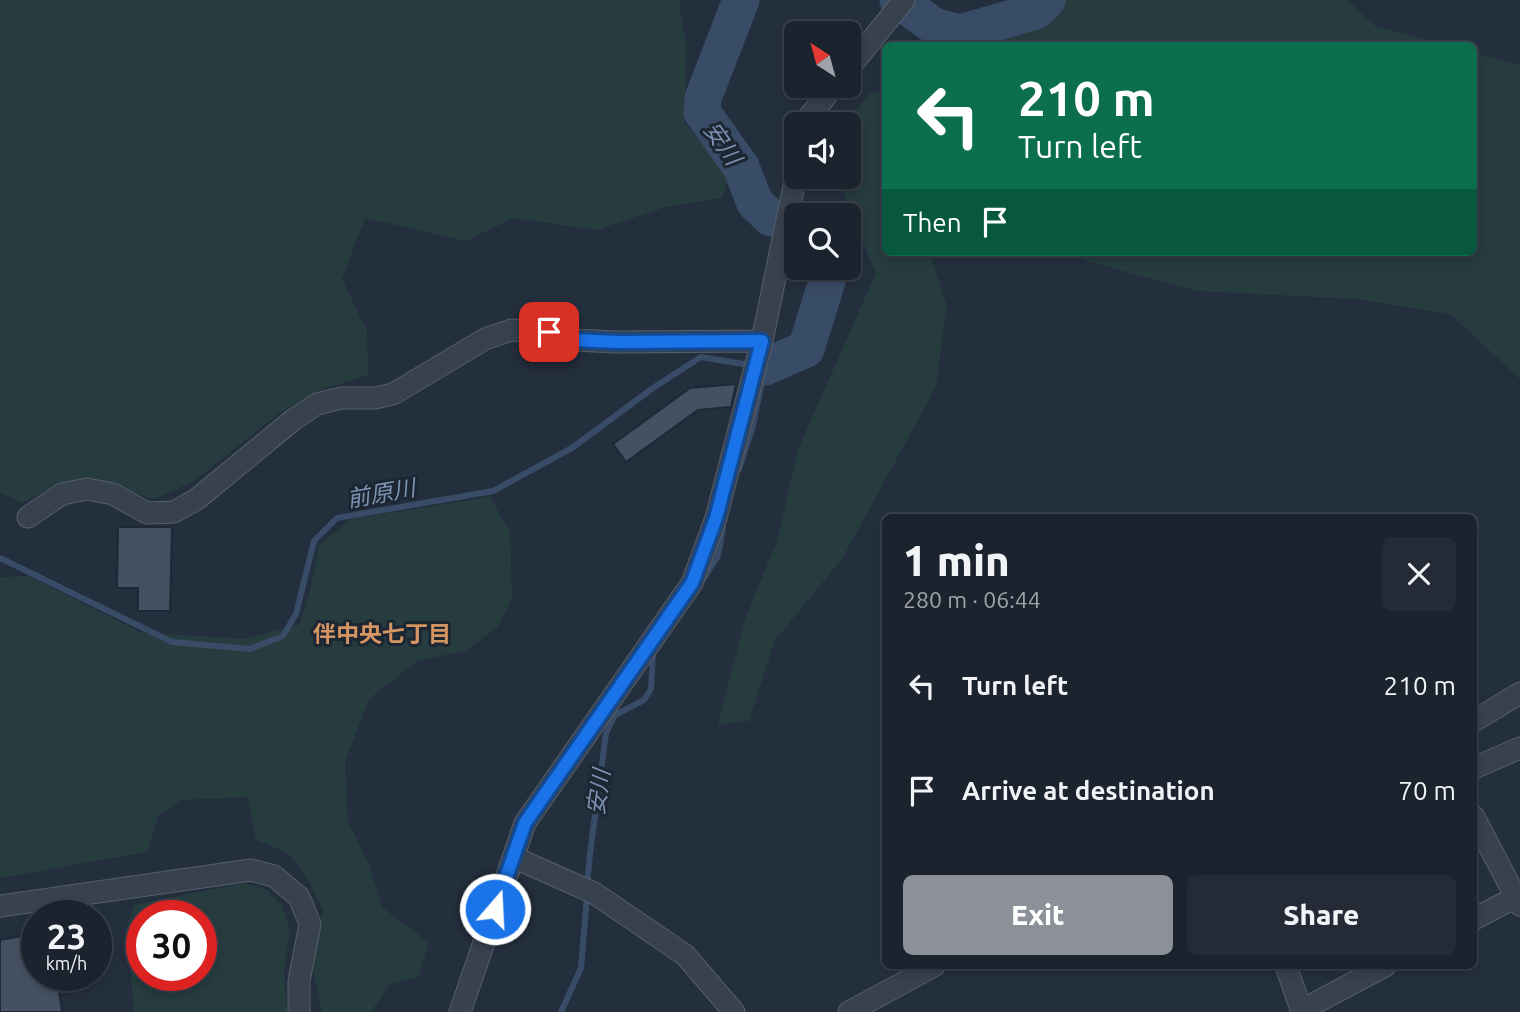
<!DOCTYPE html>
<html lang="en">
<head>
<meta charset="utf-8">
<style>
  body { margin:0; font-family:Ubuntu,"Noto Sans JP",sans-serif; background:#242b36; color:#f1f3f6; height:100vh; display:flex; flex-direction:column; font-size:26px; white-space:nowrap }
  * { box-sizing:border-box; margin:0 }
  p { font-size:23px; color:#a0a4aa }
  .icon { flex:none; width:38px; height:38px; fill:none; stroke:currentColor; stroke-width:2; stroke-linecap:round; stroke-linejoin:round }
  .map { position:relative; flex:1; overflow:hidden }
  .side { position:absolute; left:882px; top:514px; width:595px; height:455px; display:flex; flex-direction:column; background:#1b232e; border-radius:10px; box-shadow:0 4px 10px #0003,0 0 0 2px #39404a }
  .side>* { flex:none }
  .top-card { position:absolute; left:882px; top:42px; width:595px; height:214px; border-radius:10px; box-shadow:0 4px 10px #0003,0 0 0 2px #39404a; background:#0b6e4f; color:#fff; overflow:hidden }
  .needle { width:46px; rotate:324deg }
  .controls { position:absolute; left:784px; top:21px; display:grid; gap:14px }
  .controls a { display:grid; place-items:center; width:77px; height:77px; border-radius:10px; background:#1b232e; box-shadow:0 4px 10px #0003,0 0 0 2px #39404a; font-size:35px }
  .speed { position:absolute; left:21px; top:900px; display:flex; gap:14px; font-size:35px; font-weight:700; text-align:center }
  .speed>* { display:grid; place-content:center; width:91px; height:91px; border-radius:50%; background:#1b232e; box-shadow:0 4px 10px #0003,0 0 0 2px #39404a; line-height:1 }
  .speed small { font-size:18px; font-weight:400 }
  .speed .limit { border:10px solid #d22; background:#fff; color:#111 }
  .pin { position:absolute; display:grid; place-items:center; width:60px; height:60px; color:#fff; margin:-30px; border-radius:14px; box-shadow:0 4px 10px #0006 }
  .me { position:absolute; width:77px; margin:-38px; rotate:19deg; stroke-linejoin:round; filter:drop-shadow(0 0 5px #0008) }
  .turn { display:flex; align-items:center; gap:24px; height:147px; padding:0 21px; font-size:32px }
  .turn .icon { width:91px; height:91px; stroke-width:2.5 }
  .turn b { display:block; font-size:49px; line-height:60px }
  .then { display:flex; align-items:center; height:66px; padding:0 21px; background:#0003; gap:14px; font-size:26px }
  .round { display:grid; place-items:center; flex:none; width:74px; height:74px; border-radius:10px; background:#242b36 }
  .summary { display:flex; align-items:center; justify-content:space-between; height:119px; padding:0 21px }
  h1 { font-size:42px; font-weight:800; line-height:52px }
  .primary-button { display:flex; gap:14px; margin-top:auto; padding:14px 21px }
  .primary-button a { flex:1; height:80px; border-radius:10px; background:#8c9099; color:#fff; font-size:28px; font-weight:800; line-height:80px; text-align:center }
  .primary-button a+a { background:#242b36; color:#f1f3f6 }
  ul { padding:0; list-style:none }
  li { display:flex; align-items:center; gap:21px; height:105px; padding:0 21px }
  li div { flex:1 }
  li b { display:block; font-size:26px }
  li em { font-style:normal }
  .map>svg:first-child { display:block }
  .green { fill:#263c3f; fill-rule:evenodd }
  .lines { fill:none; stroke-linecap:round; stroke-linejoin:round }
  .stream { stroke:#394c67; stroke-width:6 }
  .river { stroke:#394c67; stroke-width:37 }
  .building { fill:#455162; stroke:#1f2835; stroke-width:2 }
  .minor-casing { stroke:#565f6c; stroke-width:23 }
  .minor { stroke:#38414e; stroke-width:21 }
  .route-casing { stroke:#114b97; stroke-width:18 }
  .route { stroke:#1a73e8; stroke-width:12 }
  .labels { text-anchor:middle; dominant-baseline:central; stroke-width:6; stroke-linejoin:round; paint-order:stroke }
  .water-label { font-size:23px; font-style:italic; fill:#7c92b1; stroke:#1d2633 }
  .neighbourhood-label { font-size:23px; font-weight:bold; fill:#d59563; stroke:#1d2633 }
</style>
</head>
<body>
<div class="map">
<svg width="1520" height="1012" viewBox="0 0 1520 1012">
  <rect width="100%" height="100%" fill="#242f3e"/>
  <path class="green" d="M0,0H681L679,5L686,43L685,123L729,176L722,198L665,207L597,230L513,218L466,241L365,218L342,279L367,331L368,375L317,391L281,412L191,483L154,499L104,483L61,482L22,503L0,492Z
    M1038,0H1347L1375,26L1447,45H984Z
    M1474,53L1520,65V379L1450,314L1357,299L1197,291L1083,260L1075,252H1474Z
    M885,89L886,252H929L947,306L936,387L842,559L775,640L749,721L718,724L745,619L777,541L798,449L876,273L850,211L839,177H849V124H844L871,93Z
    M490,497L510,532L512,599L497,628L465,651L417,661L369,699L345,762L348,821L369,864L382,907L429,943L418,977L389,985L371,1012H322L313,969L323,910L306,876L288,853L256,840L248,797L180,800L158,816L147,852L0,878V577L29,576L140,632L243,639L299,625L309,595L319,546L351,519Z
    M245,883L267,890L282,905L290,930L284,973L287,1012H134L126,929L134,905ZM201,915V975H142V915Z"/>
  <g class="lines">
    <path class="stream" d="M739,469L752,429L763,378
      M0,558L172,642L250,649L283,636L296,614L314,541L337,518L493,491L572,448L653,388L701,357L744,364
      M704,578L718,556L723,527
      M587,885L590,854L606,733L615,715L644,700L651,689L653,653L655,650
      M561,1012L581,968L587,896"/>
    <path class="river" d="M741,0L703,98L702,112L741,167L755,203L771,218L796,220
      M898,0L934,26L960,33L1036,11L1047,0
      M765,367L806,349L831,268"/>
  </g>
  <path class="building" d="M736,384L731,407L698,410L626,462L613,444L690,388Z
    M118,527H172L170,611H138V588H117Z
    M37,933V975H57L62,1012H0V940Z"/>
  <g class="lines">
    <g class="minor-casing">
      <path id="minor" d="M849,68L904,0
        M807,124L808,118L834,86
        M28,517L62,494L87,489L113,494L147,513L174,512L197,499L293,420L317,404L341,398H375L393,394L485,339L511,330L549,332L575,340L616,342L762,341
        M1474,721L1520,693
        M1474,768L1520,748
        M1474,817L1520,905
        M513,857L594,893L685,955L734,1012
        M0,906L251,870L274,876L299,897L310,924L299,981V1012
        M1474,919L1516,897
        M1286,966L1302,1012
        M1302,1010L1385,966
        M460,1012L525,823L692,583L716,518L762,341L796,176
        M849,1012L934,966"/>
    </g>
    <use href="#minor" class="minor"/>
  </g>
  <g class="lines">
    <g class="route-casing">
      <path id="route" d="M495,909L525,823L692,583L716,518L762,341L617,342L575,340L549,332"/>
    </g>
    <use href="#route" class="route"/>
  </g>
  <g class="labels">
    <g class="water-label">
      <text transform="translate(723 143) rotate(55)">安川</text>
      <text transform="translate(381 493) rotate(-10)">前原川</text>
      <text transform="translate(598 792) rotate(-82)">安川</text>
    </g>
    <g class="neighbourhood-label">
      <text x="382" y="633">伴中央七丁目</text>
    </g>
  </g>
</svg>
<div class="controls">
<a><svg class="needle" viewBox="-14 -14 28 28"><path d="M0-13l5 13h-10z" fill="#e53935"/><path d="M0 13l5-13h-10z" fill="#a0a4aa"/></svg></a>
<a><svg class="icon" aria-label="sound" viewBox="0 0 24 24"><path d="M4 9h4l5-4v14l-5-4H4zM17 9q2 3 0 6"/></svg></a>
<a><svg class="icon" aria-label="search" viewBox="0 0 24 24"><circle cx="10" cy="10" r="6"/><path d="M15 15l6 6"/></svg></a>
</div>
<div class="speed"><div>23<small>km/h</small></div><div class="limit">30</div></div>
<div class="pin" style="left:549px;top:332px;background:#d93025"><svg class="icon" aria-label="arrive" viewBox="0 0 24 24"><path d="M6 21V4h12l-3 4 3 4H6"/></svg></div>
<svg class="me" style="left:495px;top:909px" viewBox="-20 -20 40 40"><circle r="17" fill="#1a73e8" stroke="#fff" stroke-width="3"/><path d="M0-11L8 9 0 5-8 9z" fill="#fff"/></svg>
<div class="top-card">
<div class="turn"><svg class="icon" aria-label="left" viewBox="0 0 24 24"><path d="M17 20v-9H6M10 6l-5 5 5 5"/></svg><div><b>210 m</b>Turn left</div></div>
<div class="then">Then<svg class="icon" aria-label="arrive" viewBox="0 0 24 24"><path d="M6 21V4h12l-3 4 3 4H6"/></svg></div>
</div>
<section class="side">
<div class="summary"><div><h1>1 min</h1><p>280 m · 06:44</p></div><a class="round"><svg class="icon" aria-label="close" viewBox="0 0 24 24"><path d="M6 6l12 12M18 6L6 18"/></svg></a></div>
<ul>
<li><svg class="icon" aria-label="left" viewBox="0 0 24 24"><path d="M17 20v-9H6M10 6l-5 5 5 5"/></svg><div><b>Turn left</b></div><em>210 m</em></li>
<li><svg class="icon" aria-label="arrive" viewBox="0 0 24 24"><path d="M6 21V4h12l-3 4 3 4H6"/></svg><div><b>Arrive at destination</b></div><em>70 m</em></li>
</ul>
<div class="primary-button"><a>Exit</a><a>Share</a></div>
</section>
</div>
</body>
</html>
